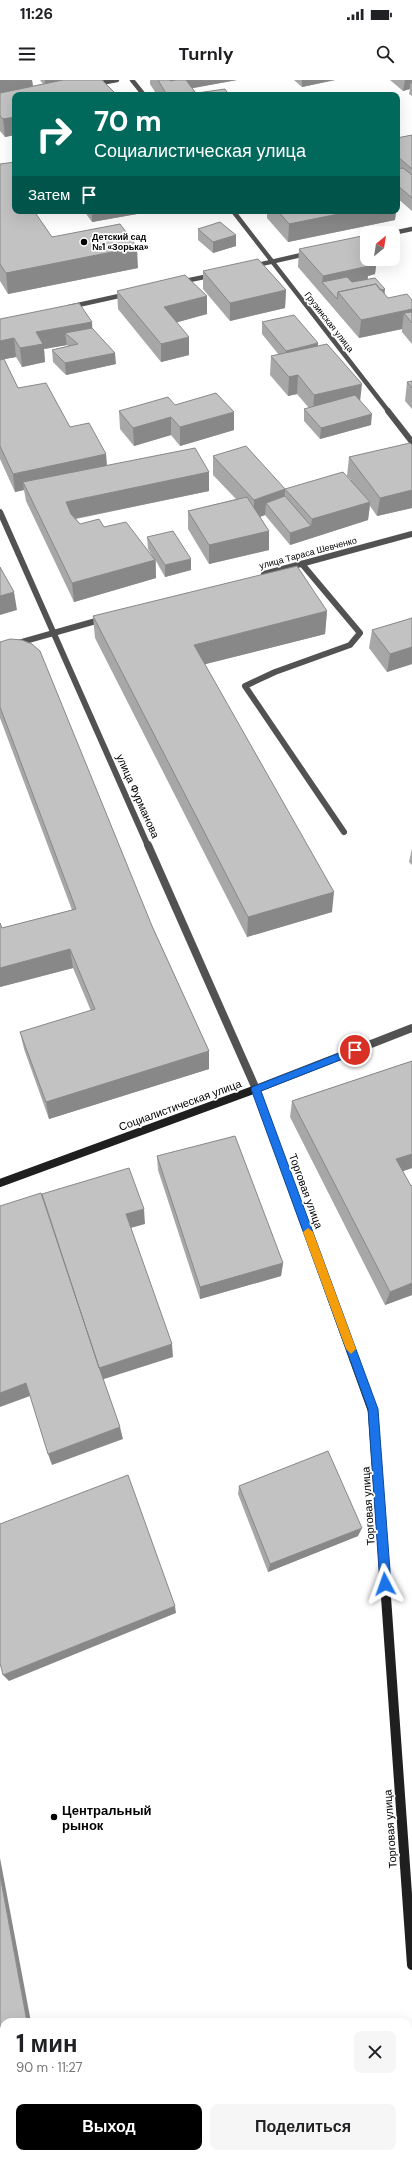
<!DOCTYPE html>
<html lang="ru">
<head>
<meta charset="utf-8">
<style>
  body { margin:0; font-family:"DM Sans",sans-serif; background:#f6f6f6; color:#202124; height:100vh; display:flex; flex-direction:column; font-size:15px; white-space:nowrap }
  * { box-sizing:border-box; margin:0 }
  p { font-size:13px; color:#757577 }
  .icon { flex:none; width:22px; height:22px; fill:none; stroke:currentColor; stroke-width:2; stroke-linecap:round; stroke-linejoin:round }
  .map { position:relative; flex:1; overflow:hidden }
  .panel { position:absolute; left:0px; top:1938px; width:412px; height:140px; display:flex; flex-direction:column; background:#fff; border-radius:12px 12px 0 0; box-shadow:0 4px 16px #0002 }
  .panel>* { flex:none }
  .guide { position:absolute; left:12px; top:12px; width:388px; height:122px; border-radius:8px; box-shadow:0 4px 16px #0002; background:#00695c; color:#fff; overflow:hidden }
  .needle { width:26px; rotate:30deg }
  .fabs { position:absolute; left:360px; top:146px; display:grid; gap:8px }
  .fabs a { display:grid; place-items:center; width:40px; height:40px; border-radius:8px; background:#fff; box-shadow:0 4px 16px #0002; font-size:20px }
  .pin { position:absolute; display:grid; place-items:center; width:34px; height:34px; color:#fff; margin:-17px; border:2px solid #fff; border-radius:50%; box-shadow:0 1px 4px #0007 }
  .me { position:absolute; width:44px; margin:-22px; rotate:356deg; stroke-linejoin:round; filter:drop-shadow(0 0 3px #0008) }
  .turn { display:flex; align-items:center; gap:14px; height:84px; padding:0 16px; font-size:18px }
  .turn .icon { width:52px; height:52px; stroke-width:2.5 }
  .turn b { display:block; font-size:28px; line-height:34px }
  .then { display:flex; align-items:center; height:38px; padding:0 16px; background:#0003; gap:8px; font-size:15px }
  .round { display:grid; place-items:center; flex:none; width:42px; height:42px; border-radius:8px; background:#f6f6f6 }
  .headline { display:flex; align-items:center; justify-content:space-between; height:68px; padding:0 16px }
  h1 { font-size:24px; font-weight:700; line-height:30px }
  .button { display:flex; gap:8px; margin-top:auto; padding:8px 16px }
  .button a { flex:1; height:46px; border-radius:8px; background:#000; color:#fff; font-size:16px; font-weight:700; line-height:46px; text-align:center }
  .button a+a { background:#f6f6f6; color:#202124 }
  .status { display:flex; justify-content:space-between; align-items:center; height:28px; padding:0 20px; background:#fff; direction:ltr }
  .status svg { height:11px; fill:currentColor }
  header { display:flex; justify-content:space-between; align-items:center; height:52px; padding:0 16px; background:#fff; font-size:18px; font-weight:700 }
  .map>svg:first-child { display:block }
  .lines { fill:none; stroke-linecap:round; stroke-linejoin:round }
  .lane { stroke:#525252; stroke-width:6 }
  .street-far2 { stroke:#525252; stroke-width:4.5 }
  .street-far1 { stroke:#525252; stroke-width:6 }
  .street { stroke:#525252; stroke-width:8 }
  .secondary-far1 { stroke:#1f1f1f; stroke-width:8 }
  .secondary { stroke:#1f1f1f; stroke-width:10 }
  .wall { fill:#a7a7a7 }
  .shaded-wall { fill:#888 }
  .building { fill:#c2c2c2; stroke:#888 }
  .route { fill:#1a73e8; stroke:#114b97 }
  .slow { fill:#f59e0b }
  .poi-dot { fill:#000; stroke:#fff; stroke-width:1.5 }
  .labels { text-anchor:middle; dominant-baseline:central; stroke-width:3.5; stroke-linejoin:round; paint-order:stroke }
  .far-poi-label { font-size:9px; font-weight:bold; fill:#000; stroke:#fff; text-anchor:start }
  .far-street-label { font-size:9px; fill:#000; stroke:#fff }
  .street-label { font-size:11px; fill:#000; stroke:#fff }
  .near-poi-label { font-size:13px; font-weight:bold; fill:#000; stroke:#fff; text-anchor:start }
</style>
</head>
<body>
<div class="status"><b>11:26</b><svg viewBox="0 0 49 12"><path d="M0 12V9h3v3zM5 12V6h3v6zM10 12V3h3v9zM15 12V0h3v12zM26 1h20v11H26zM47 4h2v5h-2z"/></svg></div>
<header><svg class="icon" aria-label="menu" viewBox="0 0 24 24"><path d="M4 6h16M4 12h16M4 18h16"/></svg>Turnly<svg class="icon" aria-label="search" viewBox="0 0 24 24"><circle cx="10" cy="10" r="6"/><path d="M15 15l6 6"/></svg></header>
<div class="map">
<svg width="412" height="2078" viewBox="0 0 412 2078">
  <rect width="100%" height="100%" fill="#fff"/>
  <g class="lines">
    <path class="lane" d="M302,484L360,553L350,565L275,592L245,606L344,752"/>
    <path class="street-far2" d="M132,0L144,15
      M95,4L117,0
      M233,131L389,332
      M393,153L412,149
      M253,186L310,173
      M180,202L214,195
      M69,227L128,214"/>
    <path class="street-far1" d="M388,331L412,362
      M0,432L148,766
      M264,494L412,454
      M0,568L103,539"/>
    <path class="street" d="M148,765L256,1009L412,948"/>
    <path class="secondary-far1" d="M0,1103L256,1009L373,1334"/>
    <path class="secondary" d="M373,1333L412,1885"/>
  </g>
  <path class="wall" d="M0,0H32L33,6L43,4L40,0H102L15,15V55L5,57L0,51Z
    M150,0H237L192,8L195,12V13L229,15H157L150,4Z
    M294,0H335L302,7Z
    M390,0H412V16L409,14L410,9L403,11Z
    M412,55V131L397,118V58Z
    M0,84L15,131L52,157L138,188L8,214L0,201Z
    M84,131H137V134L92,142Z
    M267,131H396L395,140L288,162L267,138Z
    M198,149L236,155V166L213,173L198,160Z
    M299,169L380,185L376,186L375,194L368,196L367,199L388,218L412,220V264L402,252V249L359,258L298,187Z
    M203,191L286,210L285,228L230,241L203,209Z
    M117,211L207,234L177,242L189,275L161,282L118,229Z
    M0,239L92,242V248L116,284L66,295L53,282L52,270L68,266L67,265L44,269L45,282L22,287L16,277L4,279L18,308L106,374L107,386L209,392V411L76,439L80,444L104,447L152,475L148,469L147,457L191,490L165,497L156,481V498L74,522L26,421L24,410L15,412L0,379Z
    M262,242L318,263V266L360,321L371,345L320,359L304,341V329L309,328L297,314L288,316L270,295L271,276L279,275L262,254Z
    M412,301V329L405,321L407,302Z
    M175,325L234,350L180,366L171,355L134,366L120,349L119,331Z
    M412,365V428L377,436L370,426L368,440L290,465L265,435L260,437L269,451V470L209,484L188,449V431L236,419L213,395V376L285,409L351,400L347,396L349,377Z
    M327,531L325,554L205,584L332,832L247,857L95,558L93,536Z
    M412,538V584L387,592L369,568L372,550Z
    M0,562L152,846L209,971V989L49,1039L24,969L20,952L91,931L73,888L0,907V843L2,848L72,830L0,638Z
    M412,768V785L409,782Z
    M412,981V1088L403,1091L412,1215L385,1225L290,1037L292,1021Z
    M157,1076L283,1183L281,1196L200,1219L158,1090Z
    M239,1406L358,1456L268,1492L238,1414Z"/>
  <path class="shaded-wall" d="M0,0H32L33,8L0,13Z
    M45,0H79L45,6Z
    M168,0H237L172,12Z
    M302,0H335L302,7Z
    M405,0H412V4L410,3V9L403,11Z
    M195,12V15H172Z
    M15,37V55L5,57L3,39Z
    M92,131H137V134L92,142Z
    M353,131H396L395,140L288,162L289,144Z
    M236,155V166L213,173V162Z
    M137,167L138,188L8,214L6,193Z
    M367,178V179H381L380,185L376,186L375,194L368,196L367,204L322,202L323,196L363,179Z
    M385,209L384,221L342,218Z
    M286,210L285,228L230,241V223Z
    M207,216V234L164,246V227Z
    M412,229V243L404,233L402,249L359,258L361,240Z
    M92,242L93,260L65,253L67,265L44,269L45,282L22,287L20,268L36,252Z
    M189,257V275L161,282V264Z
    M14,258L16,277L0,280V261Z
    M318,263L317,275L285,283L286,271Z
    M115,273L116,284L66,295L65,283Z
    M298,295L297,314L288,316L289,297Z
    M362,304L360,322L313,333L314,315Z
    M234,332V350L180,366V347Z
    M372,334L371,345L320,359L321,348Z
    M171,337V355L134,366L133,348Z
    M106,374L107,392L23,402L24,410L15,412L13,394Z
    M209,392V411L68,440L66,422Z
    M285,409L284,428L266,423L265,435L254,439V420Z
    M412,410V428L377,436L380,418Z
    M370,422L368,440L290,465V453L311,446L312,439Z
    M269,451V470L209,484V465Z
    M191,479V490L165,497V485Z
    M155,480L156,498L74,522L72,503Z
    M14,512L17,530L0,535V516Z
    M327,531L325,554L194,587V565Z
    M412,567V584L387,592L390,574Z
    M334,812L332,832L247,857L248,837Z
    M70,869L73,888L0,907V888Z
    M209,971V989L49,1039L46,1022Z
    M412,1074V1088L392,1095L396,1079Z
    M144,1129L145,1144L127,1149L126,1134Z
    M283,1183L281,1196L200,1219V1207Z
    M412,1203V1215L385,1225L390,1212Z
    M172,1264L173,1277L101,1300L99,1288Z
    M26,1303L30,1316L0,1327V1313Z
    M120,1347L123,1359L52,1385L48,1374Z
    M362,1448L358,1456L268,1492L270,1484Z
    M175,1526L176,1533L9,1601L3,1595Z
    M0,1778L31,1942H27L0,1795Z
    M23,2074H26V2078H23Z"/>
  <path class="building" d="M63,0H102L117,15H15V37L3,39L0,36V13Z
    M158,0H170V1L176,0H186L195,12L172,15H167Z
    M225,9L229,15H183Z
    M412,55V89L397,76V58Z
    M15,82V102H14L15,103V131H34L52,157L120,144L137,167L6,193L0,184V84Z
    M403,88L412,95V118L397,105V89Z
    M278,131H353L289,144Z
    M220,142L236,155L213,162L198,149Z
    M367,155V178L363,179L369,186L323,196L299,169Z
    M258,179L286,210L230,223L203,191Z
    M185,195L207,216L164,227L189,257L161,264L117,211Z
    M347,197L352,202L375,198L385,209L380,210L376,204L338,212L337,219L322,202Z
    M376,204L388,218L407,214L412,220V229L361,240L338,212Z
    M79,223L92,242L36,252L43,264L20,268L14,258L0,261V239Z
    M412,232V243L404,233Z
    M294,235L318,263L286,271L262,242Z
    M92,248L115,273L65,283L52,270L78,264L65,253Z
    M327,264L362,304L314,315L298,295L289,297L271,276Z
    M4,279L18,308L46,303L70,347L89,343L106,374L13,394L0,366V280Z
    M412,301V308L407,302Z
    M216,313L234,332L180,347L171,337L133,348L119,331L168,317L175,325Z
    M355,315L372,334L321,348L304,329Z
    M410,363L412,365V410L380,418L349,377Z
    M246,366L285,409L254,420L213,376Z
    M195,368L209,392L66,422L71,434L80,444L99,439L104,447L126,442L155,480L72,503L23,402Z
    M343,392L370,422L312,439L285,409Z
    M285,416L311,446L290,453L266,423Z
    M247,417L269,451L209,465L188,431Z
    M173,451L191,479L165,485L147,457Z
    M297,486L327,531L194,565L334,812L248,837L93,536Z
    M0,487L14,512L0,516Z
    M412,538V567L390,574L372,550Z
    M10,559L22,560L32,564L40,571L152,846L209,971L46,1022L20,952L95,929L70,869L0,888V843L2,848L76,829L0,627V562Z
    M412,981V1074L396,1079L411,1106L412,1105V1203L390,1212L292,1021Z
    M235,1056L283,1183L200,1207L157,1076Z
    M129,1088L144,1129L126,1134L172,1264L99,1288L42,1114Z
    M41,1113L99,1287L120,1347L48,1374L26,1303L0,1313V1126Z
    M328,1371L362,1448L270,1484L239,1406Z
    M128,1395L175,1526L3,1595L0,1583V1444Z
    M0,1795L27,1942H4V2074H23V2078H0Z"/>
  <path class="route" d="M355,967L360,970L358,973L261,1011L378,1329L391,1504L389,1508L385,1509L381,1508L380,1504L368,1329L251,1009L252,1007Z"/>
  <path class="slow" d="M308,1148L313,1152L356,1269L351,1274L346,1269L303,1152Z"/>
  <g class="poi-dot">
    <circle cx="84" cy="162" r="4"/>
    <circle cx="54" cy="1737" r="4"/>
  </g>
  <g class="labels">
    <g class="far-poi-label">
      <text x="92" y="157">Детский сад<tspan x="92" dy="10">№1 «Зорька»</tspan></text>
    </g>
    <g class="far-street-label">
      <text transform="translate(329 242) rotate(52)">Грузинская улица</text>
      <text transform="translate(308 473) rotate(-15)">улица Тараса Шевченко</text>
    </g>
    <g class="street-label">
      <text transform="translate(138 716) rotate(66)">улица Фурманова</text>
      <text transform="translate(180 1025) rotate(-20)">Социалистическая улица</text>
      <text transform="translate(306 1111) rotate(70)">Торговая улица</text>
      <text transform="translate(368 1426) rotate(-94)">Торговая улица</text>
      <text transform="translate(390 1749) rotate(-94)">Торговая улица</text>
    </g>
    <g class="near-poi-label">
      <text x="62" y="1730">Центральный<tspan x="62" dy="15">рынок</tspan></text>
    </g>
  </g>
</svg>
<div class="fabs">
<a><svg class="needle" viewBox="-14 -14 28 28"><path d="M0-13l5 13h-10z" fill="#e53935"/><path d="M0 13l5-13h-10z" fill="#757577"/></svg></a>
</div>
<div class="pin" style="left:355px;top:970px;background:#d93025"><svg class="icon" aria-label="arrive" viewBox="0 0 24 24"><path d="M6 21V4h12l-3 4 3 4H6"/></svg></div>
<svg class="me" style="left:385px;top:1504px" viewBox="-20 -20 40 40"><path d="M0-17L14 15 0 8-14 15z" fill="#1a73e8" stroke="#fff" stroke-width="4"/></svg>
<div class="guide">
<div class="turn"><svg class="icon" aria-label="right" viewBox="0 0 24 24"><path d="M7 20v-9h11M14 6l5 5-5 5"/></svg><div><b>70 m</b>Социалистическая улица</div></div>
<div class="then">Затем<svg class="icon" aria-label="arrive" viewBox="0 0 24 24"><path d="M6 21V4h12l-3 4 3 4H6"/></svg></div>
</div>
<section class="panel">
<div class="headline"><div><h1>1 мин</h1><p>90 m · 11:27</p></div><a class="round"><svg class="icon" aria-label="close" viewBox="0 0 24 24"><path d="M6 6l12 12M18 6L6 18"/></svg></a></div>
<div class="button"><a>Выход</a><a>Поделиться</a></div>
</section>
</div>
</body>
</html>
